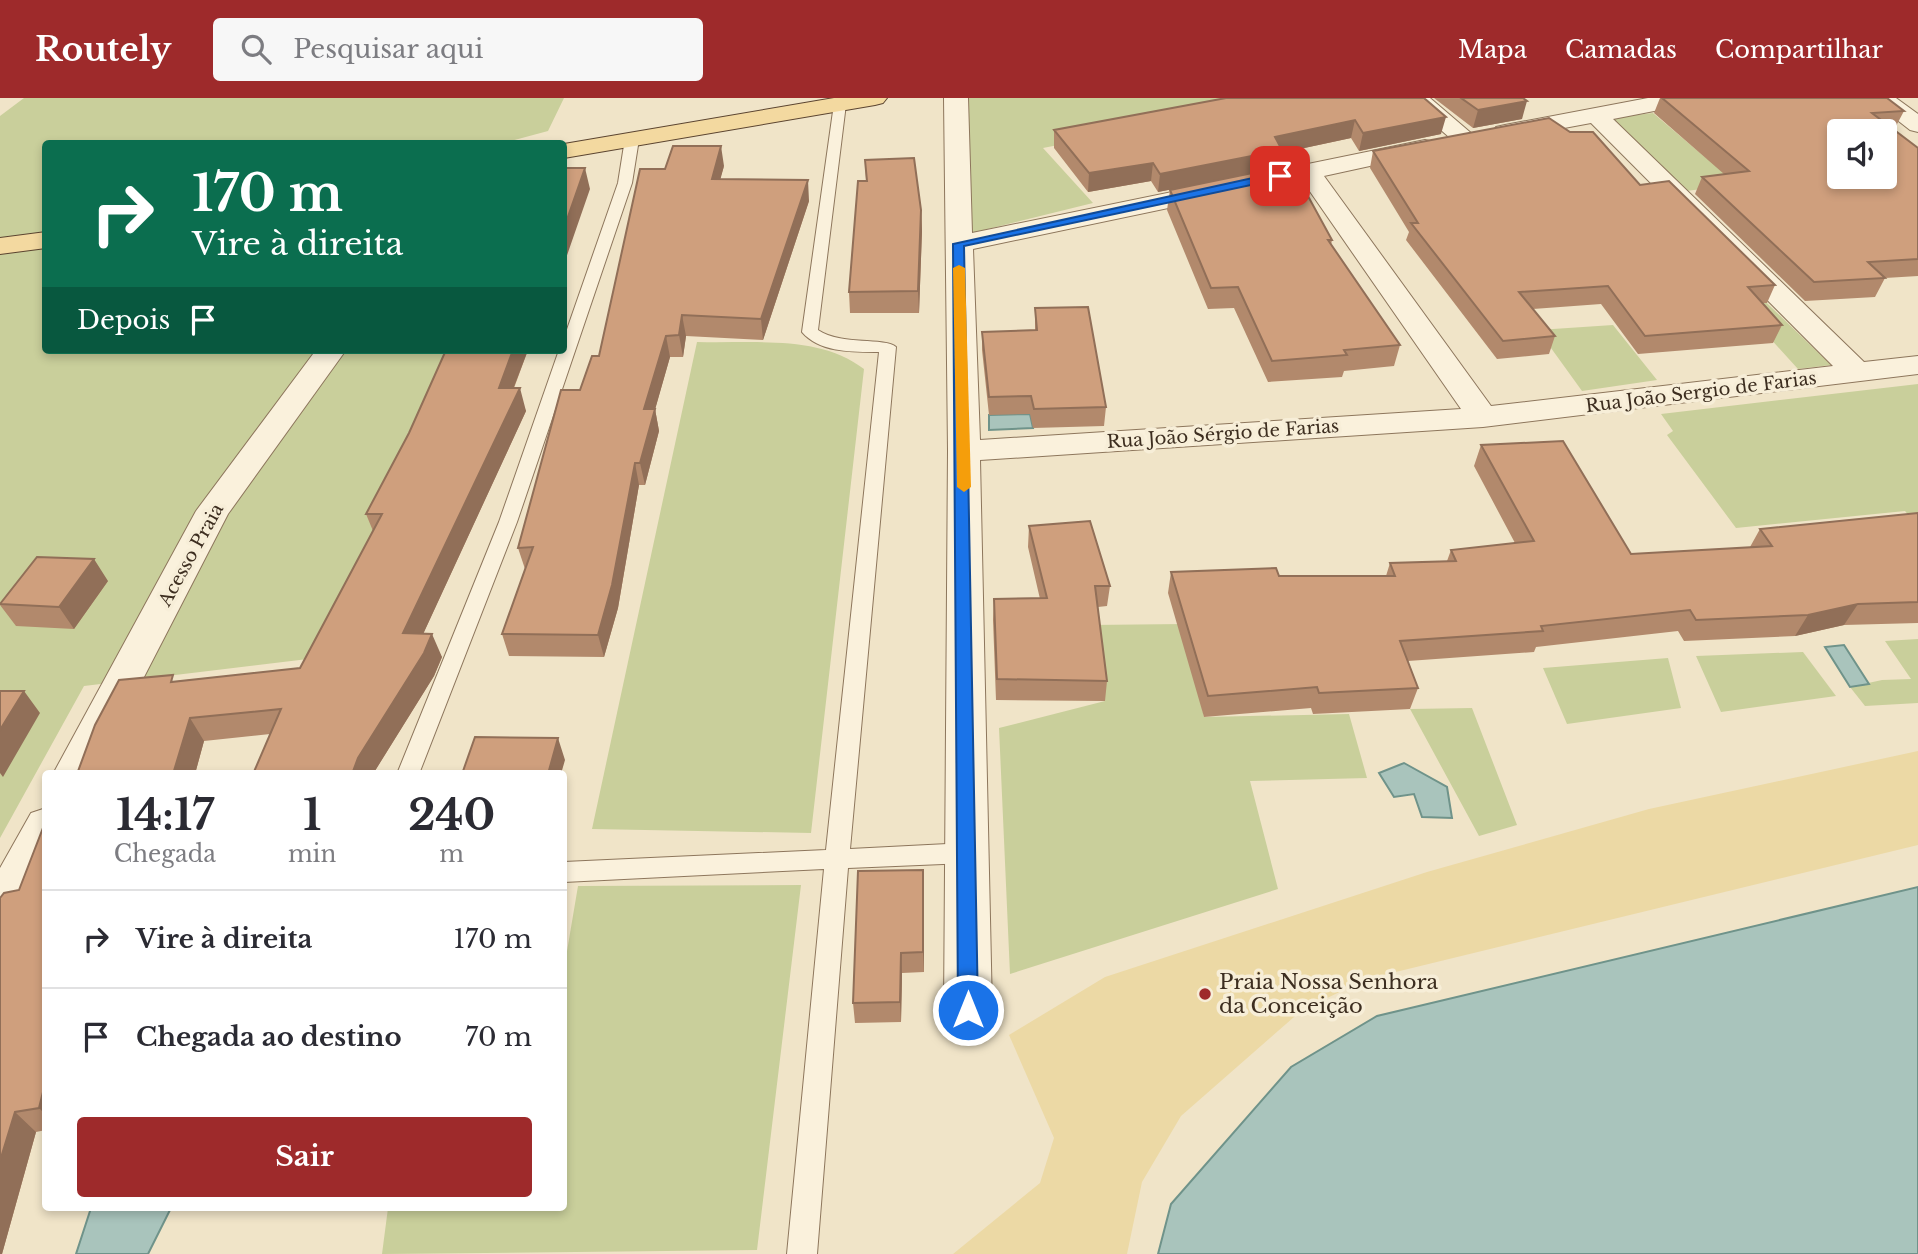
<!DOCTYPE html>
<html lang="pt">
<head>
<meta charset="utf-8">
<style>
  body { margin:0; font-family:"Libre Baskerville",serif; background:#f7f7f7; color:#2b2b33; height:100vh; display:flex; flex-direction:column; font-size:26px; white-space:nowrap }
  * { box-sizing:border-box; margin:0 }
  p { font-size:23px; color:#7c7c81 }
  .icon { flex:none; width:38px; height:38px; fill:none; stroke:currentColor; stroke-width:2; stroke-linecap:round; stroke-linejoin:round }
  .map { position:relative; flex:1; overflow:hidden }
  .panel { position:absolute; left:42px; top:672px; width:525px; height:441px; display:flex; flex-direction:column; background:#fff; border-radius:7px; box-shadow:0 4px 10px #0003 }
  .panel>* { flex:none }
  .banner { position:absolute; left:42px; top:42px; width:525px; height:214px; border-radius:7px; box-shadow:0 4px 10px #0003; background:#0b6e4f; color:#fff; overflow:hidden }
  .buttons { position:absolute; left:1827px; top:21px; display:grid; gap:14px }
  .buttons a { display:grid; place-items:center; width:70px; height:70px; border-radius:7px; background:#fff; box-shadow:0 4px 10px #0003; font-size:35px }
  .pin { position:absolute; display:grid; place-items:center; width:60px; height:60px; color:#fff; margin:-30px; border-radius:14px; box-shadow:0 4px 10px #0006 }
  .me { position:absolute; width:77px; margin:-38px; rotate:0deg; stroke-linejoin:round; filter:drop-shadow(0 0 5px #0008) }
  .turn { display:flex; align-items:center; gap:24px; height:147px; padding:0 35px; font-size:32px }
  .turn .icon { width:91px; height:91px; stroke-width:2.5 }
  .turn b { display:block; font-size:49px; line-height:60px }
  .then { display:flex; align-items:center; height:66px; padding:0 35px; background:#0003; gap:14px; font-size:26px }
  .eta { display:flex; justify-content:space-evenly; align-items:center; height:119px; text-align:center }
  .eta b { font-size:42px; font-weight:700; line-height:49px }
  .cta { display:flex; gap:14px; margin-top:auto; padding:14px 35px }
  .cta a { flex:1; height:80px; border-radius:7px; background:#9e2a2b; color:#fff; font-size:28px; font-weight:700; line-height:80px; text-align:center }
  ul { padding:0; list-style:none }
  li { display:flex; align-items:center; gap:21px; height:98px; padding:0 35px; border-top:2px solid #e1e1e2 }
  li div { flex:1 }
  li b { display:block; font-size:26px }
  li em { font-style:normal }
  header { display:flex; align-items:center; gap:42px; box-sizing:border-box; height:98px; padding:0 35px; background:#9e2a2b; color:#fff }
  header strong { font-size:33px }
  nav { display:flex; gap:38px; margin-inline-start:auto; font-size:24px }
  .search { width:490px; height:63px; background:#f7f7f7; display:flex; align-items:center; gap:18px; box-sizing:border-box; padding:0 24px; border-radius:7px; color:#7c7c81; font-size:26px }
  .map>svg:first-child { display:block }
  .green { fill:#c9cf9b }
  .sand { fill:#ecd9a5 }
  .water { fill:#a9c4bc; stroke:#6f938a; stroke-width:2 }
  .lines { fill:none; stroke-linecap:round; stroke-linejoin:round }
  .lane-casing { stroke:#8d765c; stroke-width:2 }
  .street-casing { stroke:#8d765c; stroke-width:2 }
  .primary-casing { stroke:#5b4430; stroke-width:2 }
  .lane { fill:#faf1dc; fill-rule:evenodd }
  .street { fill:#faf1dc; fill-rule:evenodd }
  .primary { fill:#f3d9a0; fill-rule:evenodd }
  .wall { fill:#b2896c }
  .shaded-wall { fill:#916f58 }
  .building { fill:#cf9f7d; stroke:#916f58; stroke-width:2; fill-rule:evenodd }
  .route { fill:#1a73e8; stroke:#114b97; stroke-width:2 }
  .slow { fill:#f59e0b }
  .poi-dot { fill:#9e2a2b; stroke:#f7eed8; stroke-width:2.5 }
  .labels { text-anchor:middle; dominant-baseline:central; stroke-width:7; stroke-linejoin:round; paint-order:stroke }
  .street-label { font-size:18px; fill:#3d2e20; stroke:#f7eed8 }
  .near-poi-label { font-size:21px; fill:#3d2e20; stroke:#f7eed8; text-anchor:start }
</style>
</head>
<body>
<header>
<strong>Routely</strong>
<div class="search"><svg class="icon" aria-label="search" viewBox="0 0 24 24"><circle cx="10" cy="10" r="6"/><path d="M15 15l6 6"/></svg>Pesquisar aqui</div>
<nav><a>Mapa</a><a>Camadas</a><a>Compartilhar</a></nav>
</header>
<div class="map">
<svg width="1918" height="1156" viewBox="0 0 1918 1156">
  <rect width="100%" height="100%" fill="#f0e4c8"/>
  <path class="green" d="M24,0H564L548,33L503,45L46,46L45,139L0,147V18Z
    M968,0H1296L1043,50L1093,105L972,135Z
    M1653,15L1706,60L1742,86L1686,93L1611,20Z
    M45,150L46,252H460L316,560L84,588L0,740V156Z
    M1737,176L1831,267L1798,271L1730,196Z
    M1613,227L1657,282L1582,293L1538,232Z
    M697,244C752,246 819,236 864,271L811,735L592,731Z
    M1918,286V428L1905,413L1736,430L1667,337L1673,333L1661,316Z
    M1184,526L1204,619L1349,616L1367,680L1250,683L1278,791L1010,876L999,630L1105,603L1090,527Z
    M1918,541V605L1865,608L1850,589L1882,582L1911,581L1885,543Z
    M1803,554L1836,598L1721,614L1696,558Z
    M1668,560L1681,610L1567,626L1543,570Z
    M1472,610L1517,727L1479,738L1410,611Z
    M801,787L757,1152L382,1156L388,1110H564V871L578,788Z"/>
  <path class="sand" d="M1918,653V747L1367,881L1302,912L1181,1018L1142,1084L1127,1156H953L1040,1085L1054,1040L1009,937L1105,879L1427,774L1649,711Z"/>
  <path class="water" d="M1030,316L1033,330L989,332V317Z
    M1844,547L1869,586L1850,589L1825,549Z
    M1404,665L1447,689L1452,720L1422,719L1414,696L1394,699L1379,675Z
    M1918,789V1156H1158L1171,1106L1291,969L1377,918Z
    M91,1110H171L148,1156H76Z"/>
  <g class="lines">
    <g class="lane-casing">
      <path id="lane" d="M840,2L846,6L818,232C842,248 885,239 896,249L850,751L967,745L975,748L979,755L975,762L967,765L848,770L817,1156H787L824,771L564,784V764L826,752L879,254C854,254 820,255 802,234L834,6Z
        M632,37L639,41L632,85L517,424L419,676H397L499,424L559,252H564V240L618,85L625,41Z"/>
    </g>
    <g class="street-casing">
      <path id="street" d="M944,0H968L972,135L1425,42L1434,44L1437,49L1434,54L1324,78L1491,308L1833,268L1591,25L1505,41L1496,39L1493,34L1496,29L1505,27L1648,0H1697L1693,5L1685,7L1613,21L1864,264L1918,258V276L1483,329L980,362L992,912L985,927L968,933L951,927L944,912L948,353ZM1302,82L1461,311L980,342L973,151Z
        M1404,0H1430L1478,41L1475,46H1457Z
        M1869,0H1896L1918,16V34L1910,32Z
        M316,252H346L228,416L94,676H53L196,413Z
        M46,710V769L16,825L0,831V770L31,715Z"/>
    </g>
    <g class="primary-casing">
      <path id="primary" d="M834,0H887L883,5L875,7L564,60V46Z
        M46,134V150L0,156V140Z"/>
    </g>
    <use href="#lane" class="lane"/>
    <use href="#street" class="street"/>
    <use href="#primary" class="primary"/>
  </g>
  <path class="wall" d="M1226,0L1441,36L1359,53L1351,40L1281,55L1279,69L1332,142L1331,147L1400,247L1394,268L1344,273L1342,279L1268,284L1234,210L1208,211L1167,112L1170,92L1202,85L1158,94L1151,83L1088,94L1054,50V32Z
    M1434,0H1523L1522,21L1473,30Z
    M1660,0H1887L1904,13L1895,30H1892L1918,50V178L1885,180L1875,199L1805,203L1695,96L1702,79L1724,76L1654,15Z
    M1373,53L1640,87L1775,187L1767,205H1762L1782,227L1773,245L1638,256L1601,206L1533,211L1555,238L1549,256L1497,261L1406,142L1409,134L1370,70Z
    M865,62L921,112L922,133L919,215H850L849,194L866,83Z
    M724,68L720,81L809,103L763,242L686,238L683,259H670L655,311L659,333L645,387H639L618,510L604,559L509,558L502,536L525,471L518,450L580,292L599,258Z
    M1035,210L1106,309L1104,328L1033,330L1030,316L989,317L982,252V234L1035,232Z
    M446,252H528L514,290L526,313L423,536L442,559L434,578L373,676H253L270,636L204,643L195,676L177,583L300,570L373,433L366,416L409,335Z
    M1481,347L1631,456L1750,449L1760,431L1918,415V525L1844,527L1795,538L1684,543L1678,533L1536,549L1534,554L1408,563L1418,590L1410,611L1313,616L1311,610L1204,619L1168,495L1171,474L1279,478H1386L1390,465L1447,463L1451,452L1515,445L1474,368Z
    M1029,428L1110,488L1107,508L1098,509L1107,583L1105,603L996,602L993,522L994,501H1040L1028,449Z
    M108,483L74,531L16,528L0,507Z
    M46,722V1032L36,1034L2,1156L19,792Z
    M924,793V874L902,875L901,924L855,925L853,905Z"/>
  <path class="shaded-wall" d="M1527,3L1522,21L1473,30L1478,12Z
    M1446,19L1441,36L1359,53L1363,35Z
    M1355,22L1351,40L1281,55L1279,70L1158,94L1160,76L1275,39Z
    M721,48L724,68L715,101L712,81Z
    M1153,65L1151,83L1088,94L1089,75Z
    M585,70L590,91L564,166V130Z
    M808,82L809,103L763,242L761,221Z
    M921,112L922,133L919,215L918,193Z
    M682,217L686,238L683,259L679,237Z
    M666,238L670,259L649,333L644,311Z
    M513,252H528L505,312L499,290Z
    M520,290L526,313L413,558L403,535Z
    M655,311L659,333L645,387L640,365Z
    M635,365L639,387L618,510L604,559L598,537Z
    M94,461L108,483L74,531L59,509Z
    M1858,506L1844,527L1795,538L1808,517Z
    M432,536L442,559L434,578L373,676H352L358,660Z
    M24,593L40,615L3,679L0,675V632Z
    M190,620L204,643L195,676H173Z
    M558,640L565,662L561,676H548Z
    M923,772L924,793V874L923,854Z
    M901,855L902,875L901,924L900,904Z
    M43,994L46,996V1017L39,1010Z
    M15,1014L36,1034L2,1156H0V1063Z"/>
  <path class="building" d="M1226,0H1424L1446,19L1363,35L1355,22L1275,39L1282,52L1160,76L1153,65L1089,75L1054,32Z
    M1461,0H1523L1527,3L1478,12Z
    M1662,0H1887L1904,13L1872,15L1918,50V161L1868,164L1885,180L1814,184L1702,79L1749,73ZM1839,33H1885V79H1839Z
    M1549,20L1570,34H1593L1640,87L1669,83L1775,187L1748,189L1782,227L1645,238L1608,188L1519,194L1555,238L1503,243L1411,125H1418L1373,53Z
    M673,48H721L712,81L808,82L761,221L682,217L679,237L666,238L644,311H655L640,365H635L612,487L598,537L502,536L533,449L518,450L561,292H580L592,258H599L640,71H665Z
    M914,60L921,112L918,193L849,194L858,83H867L865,62Z
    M1291,67L1332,142H1328L1400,247L1344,252L1347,257L1272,263L1238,189L1211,190L1170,92Z
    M564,70H585L564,130Z
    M1088,209L1106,309L1034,311L1031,298L989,299L982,234L1037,232L1035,210Z
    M446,252H513L499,290H520L403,535L432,536L424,555L358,660L352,676H253L281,611L190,620L173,676H77L95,627L119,582L173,577L171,584L300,570L382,416H366L409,335Z
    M1563,343L1631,456L1772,448L1760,431L1918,415V504L1858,506L1808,517L1696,522L1690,512L1541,528L1543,533L1400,543L1418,590L1319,595L1317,589L1208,598L1171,474L1276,470L1279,478H1395L1390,465L1456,463L1451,452L1534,443L1481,347Z
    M1090,423L1110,488H1095L1107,583L997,581L994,501L1047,500L1029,428Z
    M37,459L94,461L59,509L0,506Z
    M0,593H24L0,632Z
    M475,639L558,640L548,676H462Z
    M46,722V994H43L39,1010L15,1014L0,1063V800L4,795L19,792Z
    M923,772V854L901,855L900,904L853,905L858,773Z"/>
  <path class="route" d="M1280,74L1284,75V80L964,148L978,912L975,918L968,921L961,918L958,912L953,146Z"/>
  <path class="slow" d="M959,167L965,170L971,389L964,394L957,389L953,170Z"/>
  <circle class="poi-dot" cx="1205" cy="896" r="7"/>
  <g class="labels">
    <g class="street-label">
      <text transform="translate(1701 294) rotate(-7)">Rua João Sergio de Farias</text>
      <text transform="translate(1223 336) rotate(-4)">Rua João Sérgio de Farias</text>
      <text transform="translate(191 457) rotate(-61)">Acesso Praia</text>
    </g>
    <g class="near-poi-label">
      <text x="1219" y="884">Praia Nossa Senhora<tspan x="1219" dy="24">da Conceição</tspan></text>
    </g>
  </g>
</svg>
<div class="buttons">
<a><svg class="icon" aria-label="sound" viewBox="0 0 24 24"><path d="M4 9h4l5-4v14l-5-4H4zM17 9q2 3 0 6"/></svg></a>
</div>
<div class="pin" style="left:1280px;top:78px;background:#d93025"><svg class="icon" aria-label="arrive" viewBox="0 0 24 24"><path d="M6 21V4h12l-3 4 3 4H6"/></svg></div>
<svg class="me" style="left:968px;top:912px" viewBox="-20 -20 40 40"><circle r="17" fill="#1a73e8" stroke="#fff" stroke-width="3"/><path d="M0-11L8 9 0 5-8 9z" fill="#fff"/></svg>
<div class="banner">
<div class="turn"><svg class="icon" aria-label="right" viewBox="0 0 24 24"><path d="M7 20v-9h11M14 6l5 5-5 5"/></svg><div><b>170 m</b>Vire à direita</div></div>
<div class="then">Depois<svg class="icon" aria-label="arrive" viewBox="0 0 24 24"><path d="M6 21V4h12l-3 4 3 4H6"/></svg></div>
</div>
<section class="panel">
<div class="eta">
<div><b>14:17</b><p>Chegada</p></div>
<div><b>1</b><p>min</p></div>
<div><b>240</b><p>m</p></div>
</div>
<ul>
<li><svg class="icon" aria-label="right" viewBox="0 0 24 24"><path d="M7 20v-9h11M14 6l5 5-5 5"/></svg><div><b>Vire à direita</b></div><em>170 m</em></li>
<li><svg class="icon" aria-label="arrive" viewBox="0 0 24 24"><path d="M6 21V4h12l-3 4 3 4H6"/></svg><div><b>Chegada ao destino</b></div><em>70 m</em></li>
</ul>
<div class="cta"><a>Sair</a></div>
</section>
</div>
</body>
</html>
